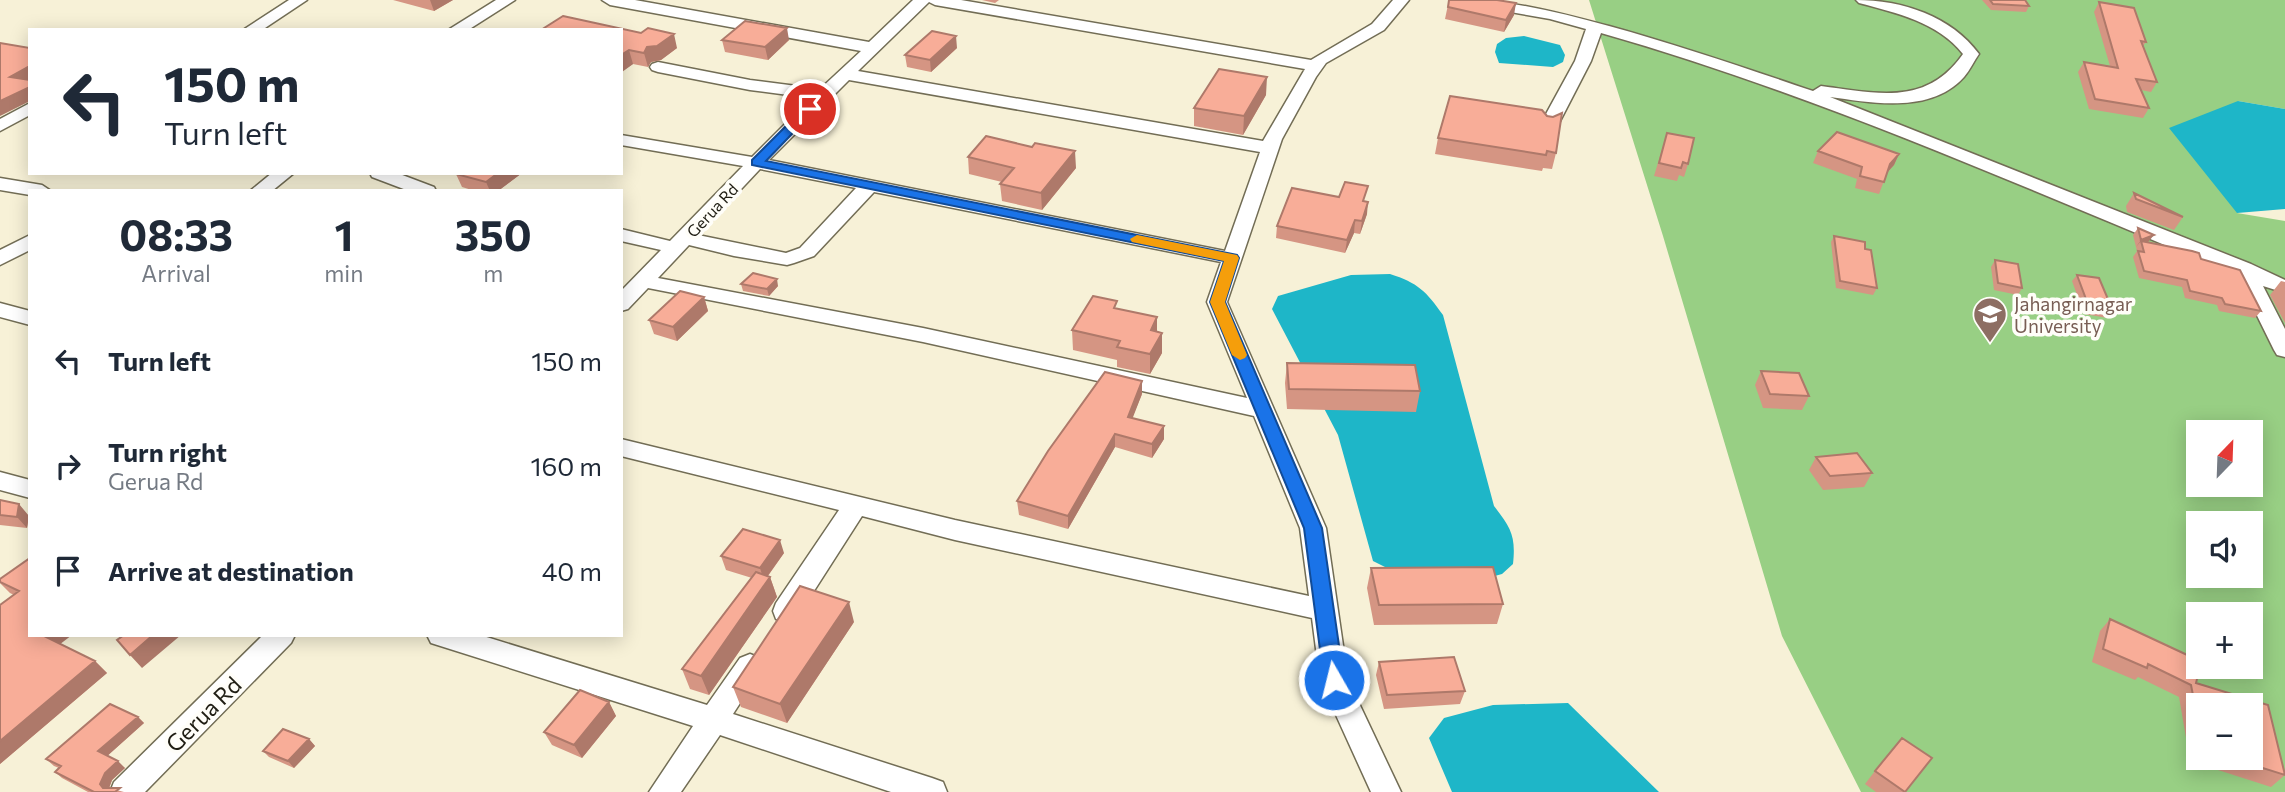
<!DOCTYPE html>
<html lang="en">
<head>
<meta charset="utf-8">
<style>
  body { margin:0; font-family:Commissioner,sans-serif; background:#f6f6f7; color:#1f2937; height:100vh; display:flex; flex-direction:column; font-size:26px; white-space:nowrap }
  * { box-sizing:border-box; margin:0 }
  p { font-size:23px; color:#747a83 }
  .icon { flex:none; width:38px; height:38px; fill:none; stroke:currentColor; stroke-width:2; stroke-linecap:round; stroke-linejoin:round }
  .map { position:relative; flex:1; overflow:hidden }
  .drawer { position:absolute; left:28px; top:189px; width:595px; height:448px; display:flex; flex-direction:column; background:#fff; border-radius:0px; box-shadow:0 4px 18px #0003 }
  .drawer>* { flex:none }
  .top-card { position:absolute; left:28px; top:28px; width:595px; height:147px; border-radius:0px; box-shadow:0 4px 18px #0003; background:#fff; color:#1f2937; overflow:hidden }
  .needle { width:46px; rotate:23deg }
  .controls { position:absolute; left:2186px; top:420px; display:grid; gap:14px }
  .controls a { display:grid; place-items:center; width:77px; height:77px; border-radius:0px; background:#fff; box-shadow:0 4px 18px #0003; font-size:35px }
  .pin { position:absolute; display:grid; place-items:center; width:60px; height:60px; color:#fff; margin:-30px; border:4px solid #fff; border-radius:50%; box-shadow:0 2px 7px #0007 }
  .me { position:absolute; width:77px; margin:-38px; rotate:352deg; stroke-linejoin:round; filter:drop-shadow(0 0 5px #0008) }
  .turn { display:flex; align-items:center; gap:24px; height:147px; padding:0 21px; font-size:32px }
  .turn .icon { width:91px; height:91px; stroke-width:2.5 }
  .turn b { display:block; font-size:49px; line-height:60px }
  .eta { display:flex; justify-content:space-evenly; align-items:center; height:119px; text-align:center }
  .eta b { font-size:42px; font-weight:700; line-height:49px }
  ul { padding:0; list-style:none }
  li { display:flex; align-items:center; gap:21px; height:105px; padding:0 21px }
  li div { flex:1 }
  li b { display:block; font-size:26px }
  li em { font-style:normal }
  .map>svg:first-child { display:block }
  .forest { fill:#98cf84; fill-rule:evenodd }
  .water { fill:#1eb6c8 }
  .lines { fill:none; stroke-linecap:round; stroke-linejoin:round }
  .street-casing { stroke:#726d55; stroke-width:3 }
  .street { fill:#fff; fill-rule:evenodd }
  .wall { fill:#d59583; fill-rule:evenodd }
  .shaded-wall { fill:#ae796a }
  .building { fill:#f8ad98; stroke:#ae796a; stroke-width:2 }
  .route { fill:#1a73e8; stroke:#114b97; stroke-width:2 }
  .slow { fill:#f59e0b }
  .labels { text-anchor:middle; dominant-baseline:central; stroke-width:7; stroke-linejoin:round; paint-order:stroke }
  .far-street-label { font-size:16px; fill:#1f1d13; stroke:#fffef9 }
  .education-label { font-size:19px; fill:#785e54; stroke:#fffef9; text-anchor:start }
  .near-street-label { font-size:23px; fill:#1f1d13; stroke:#fffef9 }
</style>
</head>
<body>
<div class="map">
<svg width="2285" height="792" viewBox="0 0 2285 792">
  <rect width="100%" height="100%" fill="#f7f1d7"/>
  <path class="forest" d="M1589,0H2285V109L2238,101L2237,213L2285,221V792H1861L1782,636L1663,236ZM2198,432H2250V485H2198ZM2198,523H2250V576H2198ZM2198,614H2250V667H2198ZM2198,705H2250V758H2198Z"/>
  <path class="water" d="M1524,36L1560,45L1565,55L1563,62L1553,67L1499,63L1495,52L1497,44L1506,38Z
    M2238,101L2285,109V209L2237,213L2169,128Z
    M1390,274C1418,283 1426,291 1443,315L1494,506C1511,528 1516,536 1513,564L1502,574L1491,577L1397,573L1373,561L1338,435L1272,309L1278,296L1351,275Z
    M1568,703L1659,792H1452L1429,738L1444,718L1493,705Z"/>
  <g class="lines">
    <g class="street-casing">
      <path id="street" d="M289,0H307L262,30H243Z
        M496,0H515L468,30H448Z
        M602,0H635L869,42L913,0H961L1311,60L1372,24L1393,0H1409L1384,30L1326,63L1316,77L1282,139L1227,302L1326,528L1348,680L1401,792H1371L1320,680L1312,618L955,540L862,516L796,619L786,622L776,619L773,611L776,603L839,510L621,456V439L955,520L1309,596L1300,528L1254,416L923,342L648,288L628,309L621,311V291L661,250L621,241V229L670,241L743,166L621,145V135L752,157L811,98L750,90L658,72L652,70L650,67L652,64L658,62L750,80L820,89L861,51L610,5ZM929,2L935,5L1305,69L1263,141L858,71ZM849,80L1260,152L1225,251L769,160ZM760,169L856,188L800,248L786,253L698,235ZM874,192L1221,262L1207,302L1247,398L923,328L658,278L689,245L734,256L787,265L794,263L814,256Z
        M1462,0C1513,0 1560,13 1609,26C1678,45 1745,68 1813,91L1821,86C1876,93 1926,107 1963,54C1938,22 1896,13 1859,3L1856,0C1902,0 1951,16 1979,54C1974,61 1970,70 1964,77C1931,114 1873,103 1830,97L2251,264L2285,280V293L2263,286L2285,329V357L2277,355L2274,350L2237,275C2027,189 1819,95 1601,33L1591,61L1558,125L1549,130L1543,129L1540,125L1575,61L1586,29L1550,19L1470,5Z
        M30,103V115L0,131V119Z
        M272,173H294L272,191H250Z
        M370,173H397L434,187L436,191H409L372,177Z
        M0,178L42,185L51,191H30V195L0,190Z
        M30,235V250L0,265V250Z
        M0,303L30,311V325L0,317Z
        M0,472L30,480V498L0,490Z
        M263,635H295L291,643L145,792H110L114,782Z
        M427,635H480L707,705L740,658L750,654L760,658L764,666L733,714L932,778L943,782L947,792H891L720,735L681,792H649L693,726L431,643Z"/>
    </g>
    <use href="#street" class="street"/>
  </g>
  <path class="wall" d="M393,0H453L434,11Z
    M982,0H999L995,3Z
    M1449,0L1514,15L1504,32L1445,19Z
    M1982,0H2025L2029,6L2026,12L1991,10Z
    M2099,2L2146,42L2143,46L2157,82L2151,92L2141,90L2149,108L2143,118L2089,109L2078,72L2084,62L2110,66L2094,12Z
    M621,30L677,48L661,60L651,62L648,67L633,64L621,72Z
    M722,40H789L768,60L725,52Z
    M957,48L931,72L907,67L905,55Z
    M1266,95L1243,135L1194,126V108Z
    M1667,133L1688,164L1684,177L1679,175L1677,181L1654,176Z
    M1438,138L1556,153L1552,169L1543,168L1542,171L1435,154Z
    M1818,151L1899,154L1894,165L1887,173L1879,194L1855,188L1857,179L1813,163Z
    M968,157L1076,168L1042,210L1002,201L1000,184L1002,182L969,174Z
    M458,173H522L498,191H475L462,187L456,174Z
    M2134,193L2183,217L2174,230L2127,212L2126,206Z
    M1366,201L1367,214L1360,234L1354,233L1345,253L1276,238L1277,226Z
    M2138,228L2149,241L2148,242L2201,259L2261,311L2255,318L2219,311L2217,305L2185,298L2182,287L2139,278L2133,257L2137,251L2133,235Z
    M1834,236L1865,249L1877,288L1873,295L1836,288L1831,242Z
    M1995,260L2022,288L2018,295L1994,290L1991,267Z
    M2077,275L2113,311L2108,318L2084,314L2072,281Z
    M2281,281L2285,282V323L2270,295Z
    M741,284L778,286L769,296L743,291Z
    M704,297L708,311L677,341L654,334L649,320Z
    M1117,308L1157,331L1162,333V353L1150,374L1117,367V360L1073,350L1072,330Z
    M1287,363L1420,391L1416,412L1287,409L1285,383Z
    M1761,371L1809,396L1802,410L1763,408L1755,385Z
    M1142,394L1132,418L1164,439L1152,458L1115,447L1068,529L1019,515L1017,501Z
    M1816,457L1872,473L1864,487L1823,490L1809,470Z
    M0,500L29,516L27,528L0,525Z
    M784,553L768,576L770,577L777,597L709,695L690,689L682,669L752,578L726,570L721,556Z
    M30,558L60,644L95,661L107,673L0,764V605L14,595L10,593L0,583V579Z
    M1371,568L1503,604L1497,624L1374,625L1367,588Z
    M2110,619L2196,683L2285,775L2271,787L2190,761L2179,697L2138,677L2135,680L2092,662L2100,631ZM2198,705L2250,758H2198Z
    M854,622L787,723L741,707L733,687Z
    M1379,662L1465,691L1460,704L1384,709L1376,675Z
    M609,702L616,716L582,758L552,745L544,732Z
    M138,717L144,723L107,756L125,768L112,780L109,788L124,792H88L62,778L55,772L59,768L54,766L46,759Z
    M309,739L315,746L294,768L269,757L263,751Z
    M1875,771L1905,792H1876L1865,784Z"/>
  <path class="shaded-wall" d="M430,0H453L434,11Z
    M1516,3L1514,15L1504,32L1506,20Z
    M787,28L789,40L768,60L765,47Z
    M674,34L677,48L661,60L651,62L648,67L644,53L647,47Z
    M956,36L957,48L931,72L930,60Z
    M629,50L633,64L622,72L621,55Z
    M30,66V81L10,77Z
    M1267,77L1266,95L1243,135L1244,116Z
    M30,87V101L0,116V101Z
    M1075,151L1076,168L1042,210L1041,193Z
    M1899,154L1894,165L1884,176L1890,164Z
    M498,173H522L498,191H490L486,182Z
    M1368,202L1367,214L1360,234L1362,221Z
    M1355,220L1354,233L1345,253L1347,240Z
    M2154,235L2149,241L2142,245L2141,241L2136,247L2141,240Z
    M777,279L778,286L769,296L767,289Z
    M704,297L708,311L677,341L673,327Z
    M1157,317V337L1151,330Z
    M1162,333V353L1150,374V354Z
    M1142,381V394L1128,430V417Z
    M1164,426V439L1152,458V444Z
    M1115,434V447L1068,529V516Z
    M19,504L29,516L27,528L17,517Z
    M780,540L784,553L764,581L760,568Z
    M770,577L777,597L709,695L701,676Z
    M849,602L854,622L787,723L780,704Z
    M45,635H72L55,648L44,636Z
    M153,635H181L142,668L130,655Z
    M95,661L107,673L0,764V741Z
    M609,702L616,716L582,758L574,745Z
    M138,717L144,723L105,758L98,751Z
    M309,739L315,746L294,768L288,761Z
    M118,761L125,768L112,780L108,791L103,788L100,784L105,773Z"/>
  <path class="building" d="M1449,0H1497L1516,3L1506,20L1448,7Z
    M1990,0H2025L2029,6L1993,4Z
    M2099,2L2134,8L2146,42L2141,41L2157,82L2136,79L2149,108L2095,99L2084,62L2118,68Z
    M563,16L641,33L648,28L674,34L657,46L647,47L644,53L629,50L621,55V30H541Z
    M745,21L787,28L765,47L722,40Z
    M932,31L956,36L930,60L905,55Z
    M0,43L30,48V66L10,77L30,80V87L0,101Z
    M1219,69L1267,77L1244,116L1194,108Z
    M1450,96L1542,110L1547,116L1553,117L1562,113L1556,153L1547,151L1546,155L1438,138Z
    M1837,132L1899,154L1890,164L1884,182L1860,176L1862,167L1818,151Z
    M1667,133L1694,138L1688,164L1683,162L1681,168L1659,163Z
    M986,136L1032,147L1035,143L1075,151L1041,193L1000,184L1014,168L968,157Z
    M458,173H498L486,182L456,174Z
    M1345,182L1368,186L1363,201L1368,202L1362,221L1355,220L1347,240L1277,226L1292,188L1339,197Z
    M2134,193L2183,217L2136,199Z
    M2138,228L2154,235L2141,240Z
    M1834,236L1865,242V249L1871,250L1877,288L1840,281Z
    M2141,241L2192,251L2199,253L2201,259L2240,270L2261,311L2225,304L2222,298L2190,291L2187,280L2144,271L2138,251L2144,252Z
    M1995,260L2018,264L2022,288L1998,283Z
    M753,273L777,279L767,289L741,284Z
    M2077,275L2099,278L2113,311L2089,307Z
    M680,291L704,297L673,327L649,320Z
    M1093,296L1117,301L1114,308L1157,317L1151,330L1162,333L1150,354L1117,347L1120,341L1072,330Z
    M1287,363L1415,365L1420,391L1289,389Z
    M1761,371L1799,373L1809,396L1770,394Z
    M1105,372L1142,381L1128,417L1164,426L1152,444L1115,434L1068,516L1017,501L1048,451Z
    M1857,453L1872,473L1830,476L1816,457Z
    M0,500L19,504L17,517L0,515Z
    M743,529L780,540L760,568L721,556Z
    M30,558V635H45L44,636L95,661L0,741V605L19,591L0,582V579Z
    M1493,567L1503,604L1379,605L1371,568Z
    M756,572L770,577L701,676L682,669Z
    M800,586L849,602L780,704L733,687Z
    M2110,619L2198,660V667H2200L2196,683L2268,705L2285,775L2231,758H2250V705H2198V721L2191,685L2148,664L2147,668L2103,649Z
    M124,635H153L130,655L117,640Z
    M1454,657L1465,691L1387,695L1379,662Z
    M580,690L609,702L574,745L544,732Z
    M110,704L138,717L98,751L118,761L105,773L100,784L103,788H120L115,792H94L55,772L61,766L46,759Z
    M283,729L309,739L288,761L263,751Z
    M1902,738L1932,758L1905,792L1875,771Z"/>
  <path class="route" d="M810,105L814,106V111L766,161L1237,255L1239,258L1225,302L1322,528L1344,680L1341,686L1334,688L1327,686L1324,680L1304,528L1210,302L1224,261L752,165V160L806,106Z"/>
  <path class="slow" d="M1137,235L1237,255L1239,258L1225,302L1247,355L1245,358L1240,360L1232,355L1210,302L1224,261L1132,242L1130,239Z"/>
  <defs>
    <g id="university-pin" transform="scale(1.75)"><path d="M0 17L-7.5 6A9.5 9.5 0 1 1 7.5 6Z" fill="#8d6e63" stroke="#fffef9"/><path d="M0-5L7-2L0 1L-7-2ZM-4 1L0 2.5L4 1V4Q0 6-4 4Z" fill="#fff"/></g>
  </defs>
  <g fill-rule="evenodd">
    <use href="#university-pin" x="1990" y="314"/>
  </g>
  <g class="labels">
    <g class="far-street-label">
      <text transform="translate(712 210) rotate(-47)">Gerua Rd</text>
    </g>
    <g class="education-label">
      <text x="2014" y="303">Jahangirnagar<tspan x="2014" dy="22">University</tspan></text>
    </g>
    <g class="near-street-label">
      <text transform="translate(203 714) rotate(-45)">Gerua Rd</text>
    </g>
  </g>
</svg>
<div class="controls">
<a><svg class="needle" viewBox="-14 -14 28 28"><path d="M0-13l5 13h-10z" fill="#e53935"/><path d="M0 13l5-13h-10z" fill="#747a83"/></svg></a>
<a><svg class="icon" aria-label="sound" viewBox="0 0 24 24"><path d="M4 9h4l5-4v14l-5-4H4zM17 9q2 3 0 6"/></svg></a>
<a>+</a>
<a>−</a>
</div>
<div class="pin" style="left:810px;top:109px;background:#d93025"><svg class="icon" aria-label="arrive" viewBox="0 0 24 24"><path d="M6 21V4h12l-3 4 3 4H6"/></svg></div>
<svg class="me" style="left:1334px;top:680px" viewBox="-20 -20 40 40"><circle r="17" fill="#1a73e8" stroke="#fff" stroke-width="3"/><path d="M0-11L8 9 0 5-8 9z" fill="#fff"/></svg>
<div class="top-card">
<div class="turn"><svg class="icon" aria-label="left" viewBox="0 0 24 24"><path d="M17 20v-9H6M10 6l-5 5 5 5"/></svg><div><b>150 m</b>Turn left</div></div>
</div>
<section class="drawer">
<div class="eta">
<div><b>08:33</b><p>Arrival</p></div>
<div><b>1</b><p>min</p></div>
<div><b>350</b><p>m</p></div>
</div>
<ul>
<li><svg class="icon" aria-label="left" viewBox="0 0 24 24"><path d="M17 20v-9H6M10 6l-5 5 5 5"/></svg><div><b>Turn left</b></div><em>150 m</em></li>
<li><svg class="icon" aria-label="right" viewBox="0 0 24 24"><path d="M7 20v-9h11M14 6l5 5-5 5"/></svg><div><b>Turn right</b><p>Gerua Rd</p></div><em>160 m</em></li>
<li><svg class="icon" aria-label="arrive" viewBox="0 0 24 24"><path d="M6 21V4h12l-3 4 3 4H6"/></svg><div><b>Arrive at destination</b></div><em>40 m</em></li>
</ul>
</section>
</div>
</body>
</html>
